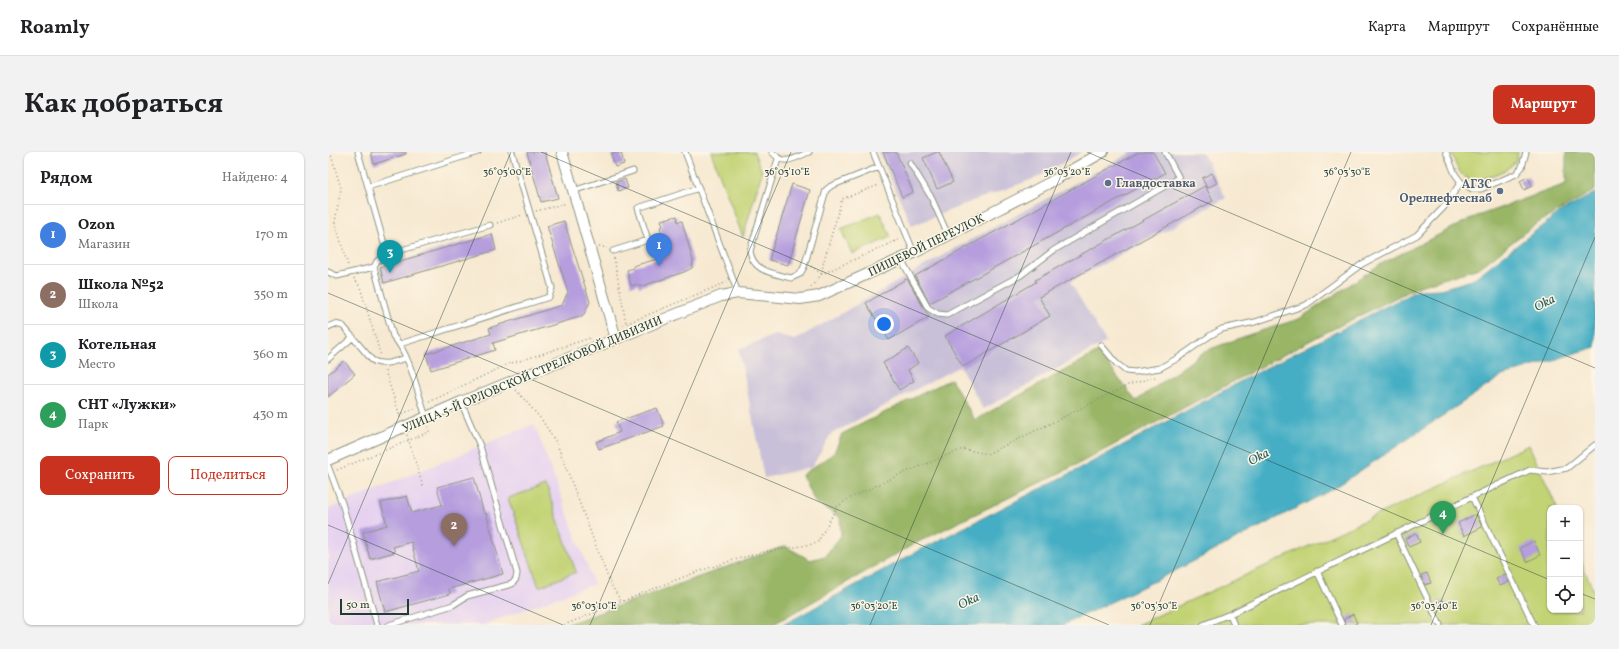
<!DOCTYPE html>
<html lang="ru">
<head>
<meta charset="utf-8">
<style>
  :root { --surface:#fff; --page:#f2f2f2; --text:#202124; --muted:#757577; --line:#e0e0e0; --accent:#c8321e }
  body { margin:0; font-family:Vollkorn,serif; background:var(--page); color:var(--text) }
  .controls { position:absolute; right:12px; bottom:12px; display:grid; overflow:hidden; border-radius:8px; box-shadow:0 1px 3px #0004 }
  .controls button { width:36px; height:36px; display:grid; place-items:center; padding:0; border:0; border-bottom:1px solid var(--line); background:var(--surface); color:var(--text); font:20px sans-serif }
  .scale { position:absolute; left:12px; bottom:10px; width:69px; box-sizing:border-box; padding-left:4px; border:2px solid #1f3d34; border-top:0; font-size:11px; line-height:14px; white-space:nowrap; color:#1f3d34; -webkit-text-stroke:3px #fcf5e5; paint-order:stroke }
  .you { position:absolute; left:556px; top:172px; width:14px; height:14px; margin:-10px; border:3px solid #fff; border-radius:50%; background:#1a73e8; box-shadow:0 0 0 6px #1a73e833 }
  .badge { display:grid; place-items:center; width:26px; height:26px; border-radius:50%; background:var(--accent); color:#fff; font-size:13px; font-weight:700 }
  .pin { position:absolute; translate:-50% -33px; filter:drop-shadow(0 1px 2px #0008) }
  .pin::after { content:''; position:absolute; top:21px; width:14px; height:12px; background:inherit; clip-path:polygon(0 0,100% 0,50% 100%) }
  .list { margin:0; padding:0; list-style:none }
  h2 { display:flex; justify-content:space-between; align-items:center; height:52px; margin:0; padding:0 16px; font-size:17px }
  h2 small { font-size:13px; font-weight:400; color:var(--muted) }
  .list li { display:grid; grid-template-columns:26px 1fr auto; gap:12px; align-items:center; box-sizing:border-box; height:60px; padding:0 16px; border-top:1px solid var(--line) }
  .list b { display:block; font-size:15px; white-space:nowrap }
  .list p { margin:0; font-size:13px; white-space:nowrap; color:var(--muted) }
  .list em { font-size:13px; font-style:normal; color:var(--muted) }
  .actions { display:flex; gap:8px; padding:12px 16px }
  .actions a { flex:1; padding:9px 0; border:1px solid var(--accent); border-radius:8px; text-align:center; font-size:14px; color:var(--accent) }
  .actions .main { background:var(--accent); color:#fff }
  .icon { flex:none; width:22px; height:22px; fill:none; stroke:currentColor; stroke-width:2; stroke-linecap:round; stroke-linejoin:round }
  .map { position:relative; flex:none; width:1267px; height:473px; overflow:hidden; border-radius:8px }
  header { display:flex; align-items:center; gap:24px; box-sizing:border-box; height:56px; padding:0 20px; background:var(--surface); border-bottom:1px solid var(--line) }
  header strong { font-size:19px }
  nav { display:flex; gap:22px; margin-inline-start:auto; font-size:14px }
  .intro { display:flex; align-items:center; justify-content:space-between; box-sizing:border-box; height:96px; padding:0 24px }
  h1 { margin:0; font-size:28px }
  .button { padding:10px 18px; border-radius:8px; background:var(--accent); color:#fff; font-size:14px; font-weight:700 }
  main { display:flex; gap:24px; padding:0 24px }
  aside { flex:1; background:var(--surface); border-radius:8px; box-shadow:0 1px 3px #0004 }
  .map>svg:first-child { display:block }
  .built { fill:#e6d2f0 }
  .industrial { fill:#c8bfd8 }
  .green { fill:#c2d375; stroke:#708854 }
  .forest { fill:#99b566; stroke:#5c794d }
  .water { fill:#45aec4; stroke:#32767c }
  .building { fill:#b59dde }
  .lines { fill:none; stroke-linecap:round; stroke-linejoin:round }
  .service-casing { stroke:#8b9382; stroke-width:7 }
  .minor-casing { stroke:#8b9382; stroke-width:12 }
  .path { stroke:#8b9382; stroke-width:1.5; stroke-dasharray:1 3; stroke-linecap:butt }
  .service { stroke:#fff; stroke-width:5 }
  .minor { stroke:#fff; stroke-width:10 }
  .ticks { fill:none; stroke:#1f3d34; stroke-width:1; stroke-opacity:0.45 }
  .service-dot { fill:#5c6f8a; stroke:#fcf5e5; stroke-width:1.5 }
  .labels { text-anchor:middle; stroke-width:3; stroke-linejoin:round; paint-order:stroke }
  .service-label { font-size:12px; font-weight:bold; fill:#4e5e75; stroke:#fcf5e5; text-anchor:start }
  .street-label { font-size:12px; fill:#1f3d34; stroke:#fcf5e5 }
  .water-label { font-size:13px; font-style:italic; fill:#2a5f5f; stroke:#fcf5e5 }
  .ticks-label { font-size:10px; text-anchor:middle; fill:#1f3d34; stroke:#fcf5e5; stroke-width:3; stroke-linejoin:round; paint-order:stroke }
</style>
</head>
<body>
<header>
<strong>Roamly</strong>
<nav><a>Карта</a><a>Маршрут</a><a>Сохранённые</a></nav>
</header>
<div class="intro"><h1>Как добраться</h1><a class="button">Маршрут</a></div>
<main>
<aside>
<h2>Рядом<small>Найдено: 4</small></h2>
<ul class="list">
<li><span class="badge" style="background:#3f7fe0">1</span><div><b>Ozon</b><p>Магазин</p></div><em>170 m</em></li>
<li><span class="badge" style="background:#8d6e63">2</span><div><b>Школа №52</b><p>Школа</p></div><em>350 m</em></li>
<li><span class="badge" style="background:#0f9aa8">3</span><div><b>Котельная</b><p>Место</p></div><em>360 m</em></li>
<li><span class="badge" style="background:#2e9e5b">4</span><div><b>СНТ «Лужки»</b><p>Парк</p></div><em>430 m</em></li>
</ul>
<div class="actions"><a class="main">Сохранить</a><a>Поделиться</a></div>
</aside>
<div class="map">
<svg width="1267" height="473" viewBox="0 0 1267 473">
  <rect width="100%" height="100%" fill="#fcf5e5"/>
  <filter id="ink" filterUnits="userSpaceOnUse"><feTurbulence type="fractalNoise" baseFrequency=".025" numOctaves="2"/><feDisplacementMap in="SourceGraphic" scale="8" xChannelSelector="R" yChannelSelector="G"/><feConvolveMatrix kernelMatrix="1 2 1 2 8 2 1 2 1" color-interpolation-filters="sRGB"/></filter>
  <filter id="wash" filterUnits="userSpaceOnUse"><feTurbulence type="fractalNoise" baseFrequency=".012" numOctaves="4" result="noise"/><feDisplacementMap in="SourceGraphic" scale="16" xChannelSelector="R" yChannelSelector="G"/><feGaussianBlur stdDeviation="0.9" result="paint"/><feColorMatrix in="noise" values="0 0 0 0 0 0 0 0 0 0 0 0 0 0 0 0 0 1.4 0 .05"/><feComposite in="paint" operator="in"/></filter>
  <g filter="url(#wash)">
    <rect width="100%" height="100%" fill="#f7e9d1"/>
    <path class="built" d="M 206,272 L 266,432 L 155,473 L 0,473 L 0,357 Z"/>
    <path class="industrial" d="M 551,0 L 754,0 L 708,26 L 642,50 L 584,74 Z
      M 804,0 L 874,0 L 898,46 L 742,130 L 778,190 L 655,257 L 632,214 L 503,282 L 484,315 L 436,326 L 411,197 L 447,183 L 467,188 L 617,102 Z"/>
    <path class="green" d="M 383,0 L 426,0 L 434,20 L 415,85 Z
      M 1123,0 L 1190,0 C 1190,18 1163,23 1149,29 C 1132,28 1128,14 1123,0 Z
      M 552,61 L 563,85 L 524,102 L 513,77 Z
      M 1201,293 L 1229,356 L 1222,356 L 1222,458 L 1252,458 L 1252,408 L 1267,442 L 1267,473 L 809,473 Z
      M 218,333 L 248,420 L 211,435 L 180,346 Z"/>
    <path class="forest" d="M 1238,0 L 1267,0 L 1267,38 L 1205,74 L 1151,116 L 1091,134 L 989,185 L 750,312 L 586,392 L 444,473 L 237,473 L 457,394 L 482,408 L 497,404 L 513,384 L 512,365 L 487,350 L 474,323 L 506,301 L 514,282 L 623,227 L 647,268 L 770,200 L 808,249 L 877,199 L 923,182 L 971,167 L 1051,113 L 1144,66 L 1238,32 Z"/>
    <path class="water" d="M 1267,41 L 1267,195 L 1174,224 L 1005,337 L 837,424 L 735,473 L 455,473 L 586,401 L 753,316 L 915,228 L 1090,138 L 1113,137 L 1144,128 L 1232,60 Z"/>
    <g id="blocks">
      <path class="building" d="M 43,0 L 78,0 L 78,2 L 46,12 Z
        M 199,0 L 217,0 L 230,46 L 213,50 Z
        M 289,0 L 293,0 L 296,12 L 287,15 L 283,2 Z
        M 555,0 L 568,0 L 585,40 L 574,45 Z
        M 609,0 L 611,0 L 625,30 L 609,37 L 595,6 Z
        M 811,0 L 825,0 L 837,21 L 602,151 L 587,124 Z
        M 884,21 L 889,31 L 879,36 L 874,26 Z
        M 1200,25 L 1204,34 L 1196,38 L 1192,29 Z
        M 297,27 L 300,36 L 290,39 L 288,30 Z
        M 464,32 L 482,38 L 460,113 L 441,108 Z
        M 877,34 L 885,49 L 711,145 L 722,164 L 635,215 L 617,184 L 708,130 L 707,128 Z
        M 349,64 L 350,70 L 354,69 L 365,109 L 364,116 L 356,120 L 311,135 L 310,132 L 303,134 L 299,118 L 306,116 L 305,114 L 340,104 L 332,75 L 335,74 L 333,68 Z
        M 236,69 L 262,150 L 255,164 L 165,191 L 167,198 L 103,218 L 98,202 L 163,182 L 161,176 L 234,153 L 240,140 L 219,74 Z
        M 164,82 L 168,98 L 56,131 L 52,115 Z
        M 578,127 L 580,128 L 601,165 L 561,188 L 538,151 Z
        M 580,196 L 590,211 L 580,218 L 586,229 L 571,238 L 555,211 Z
        M 16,209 L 27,222 L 0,245 L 0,222 Z
        M 329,256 L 336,274 L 271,297 L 268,290 L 292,280 L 288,270 Z
        M 146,325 L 156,362 L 158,361 L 175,422 L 121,437 L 122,442 L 57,460 L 49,430 L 91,419 L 83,390 L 65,395 L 67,400 L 42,407 L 35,380 L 59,373 L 53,351 L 79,344 L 84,361 L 114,353 L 109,335 Z
        M 1148,362 L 1154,375 L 1136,384 L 1130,371 Z
        M 1088,381 L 1092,390 L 1081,395 L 1077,387 Z
        M 1206,389 L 1212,403 L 1199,410 L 1192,396 Z
        M 1099,421 L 1103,431 L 1097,433 L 1093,423 Z
        M 1177,422 L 1181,430 L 1172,434 L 1168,427 Z
        M 1115,448 L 1118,455 L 1111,458 L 1108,452 Z
        M 1025,462 L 1029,471 L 1025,473 L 1018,473 L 1016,467 Z"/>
    </g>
  </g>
  <g filter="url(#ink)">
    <use href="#blocks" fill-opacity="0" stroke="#8b9382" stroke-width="1"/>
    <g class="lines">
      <g class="service-casing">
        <path id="service" d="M 30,0 L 59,102 L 49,109 L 46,115 L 65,184 C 82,202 90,242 98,265
          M 357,0 L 410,141
          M 444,0 C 457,15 466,6 481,0
          M 545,0 L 586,101
          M 1118,0 L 1127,22 L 1133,30 L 1144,37 L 1153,37 L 1188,22 L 1194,15 L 1198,0
          M 450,7 L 422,99 C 425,120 445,121 463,126 L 472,122 L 476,115 L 498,38 L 503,34 L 551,15
          M 582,11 L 603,45 L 620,83
          M 40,35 L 150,0
          M 245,39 L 305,19
          M 285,99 L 320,88 L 310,56 L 371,36
          M 59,102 L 162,73
          M 573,107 L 600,156 L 610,162 L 619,163 L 693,123 L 726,98 L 851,26 L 837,0
          M 0,120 L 9,124 L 46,115
          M 0,175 L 7,172 L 15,174 L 44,208 C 55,215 67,209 78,206
          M 72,192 L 221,145 L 224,136 L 184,0
          M 773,193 L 788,211 L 798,219 L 807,220 L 832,216 L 850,206 L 883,183 L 894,177 L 927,170 L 978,153 L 1034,112 L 1089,83 L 1116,55 L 1133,30
          M 0,207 L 25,185
          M 0,314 L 14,351 L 49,473
          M 1144,345 L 1202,318 L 1219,320 L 1239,316 L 1267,293
          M 1068,381 L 1112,473
          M 989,419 L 1014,473
          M 902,462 L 906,473
          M 61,473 L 125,453 L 139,444 L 184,432 L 188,427 L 189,421 L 152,294 L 133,250
          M 875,473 L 902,462 L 1144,345 L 1206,473"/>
      </g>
      <g class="minor-casing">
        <path id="minor" d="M 234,0 L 288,187
          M 0,308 L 133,250 L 393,144 L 410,141 L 472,147 L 491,144 L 586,101 L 719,32 L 775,0"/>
      </g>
      <path class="path" d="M 2,0 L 13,36 L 7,70 L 20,114
        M 208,59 L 239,51
        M 169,71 L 194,63
        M 271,94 L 279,96
        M 286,106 L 298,171
        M 483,114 L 494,122 L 495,112 L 514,47 L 551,33
        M 26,126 L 32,135 L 53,204
        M 483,135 L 494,122 L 572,87
        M 295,173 L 399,130
        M 57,219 L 73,267
        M 188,238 L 214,268 L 229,292 L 282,431 L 294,451
        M 101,250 L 180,212 L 198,207 L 262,186
        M 71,263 L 88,256
        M 79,283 L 95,334
        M 9,318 L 101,280 L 100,274
        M 236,473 C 298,449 359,420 424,403 C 445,397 468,396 489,391 L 509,355 L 520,347 L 573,322 L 635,297 L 659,302 L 705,280 L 800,233 L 827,225"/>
      <use href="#service" class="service"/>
      <use href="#minor" class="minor"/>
    </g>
  </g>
  <path class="ticks" d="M 213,0 L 1222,428M 759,0 L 1267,216M 0,141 L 781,473M 0,373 L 235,473M 0,432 L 183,0M 1252,441 L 1267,447M 262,473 L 463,0M 542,473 L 743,0M 822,473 L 1023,0M 1103,473 L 1267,85"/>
  <g class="service-dot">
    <circle cx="780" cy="31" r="4"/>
    <circle cx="1172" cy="39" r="4"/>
  </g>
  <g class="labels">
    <g class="service-label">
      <text x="788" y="35">Главдоставка</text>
      <text x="1164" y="36" text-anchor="end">АГЗС<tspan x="1164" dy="14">Орелнефтеснаб</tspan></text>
    </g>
    <g class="street-label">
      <text transform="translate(598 93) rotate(-26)" y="4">ПИЩЕВОЙ ПЕРЕУЛОК</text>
      <text transform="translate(204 222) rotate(-23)" y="4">УЛИЦА 5-Й ОРЛОВСКОЙ СТРЕЛКОВОЙ ДИВИЗИИ</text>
    </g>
    <g class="water-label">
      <text transform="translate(1216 150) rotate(-28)" y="5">Oka</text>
      <text transform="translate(930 304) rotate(-28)" y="5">Oka</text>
      <text transform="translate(640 448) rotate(-25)" y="5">Oka</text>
    </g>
  </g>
  <g class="ticks-label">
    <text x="179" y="23">36°03'00"E</text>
    <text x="459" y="23">36°03'10"E</text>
    <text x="739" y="23">36°03'20"E</text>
    <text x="1019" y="23">36°03'30"E</text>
    <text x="266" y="457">36°03'10"E</text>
    <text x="546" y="457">36°03'20"E</text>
    <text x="826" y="457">36°03'30"E</text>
    <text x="1106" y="457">36°03'40"E</text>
  </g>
</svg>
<div class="controls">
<button>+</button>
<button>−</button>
<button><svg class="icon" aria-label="locate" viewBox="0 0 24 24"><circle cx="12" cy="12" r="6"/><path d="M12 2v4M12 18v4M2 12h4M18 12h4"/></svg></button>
</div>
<div class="scale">50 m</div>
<div class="you"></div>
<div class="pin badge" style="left:331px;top:114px;background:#3f7fe0">1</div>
<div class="pin badge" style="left:126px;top:394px;background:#8d6e63">2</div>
<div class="pin badge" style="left:62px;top:121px;background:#0f9aa8">3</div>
<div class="pin badge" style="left:1115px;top:382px;background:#2e9e5b">4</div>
</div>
</main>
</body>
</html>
